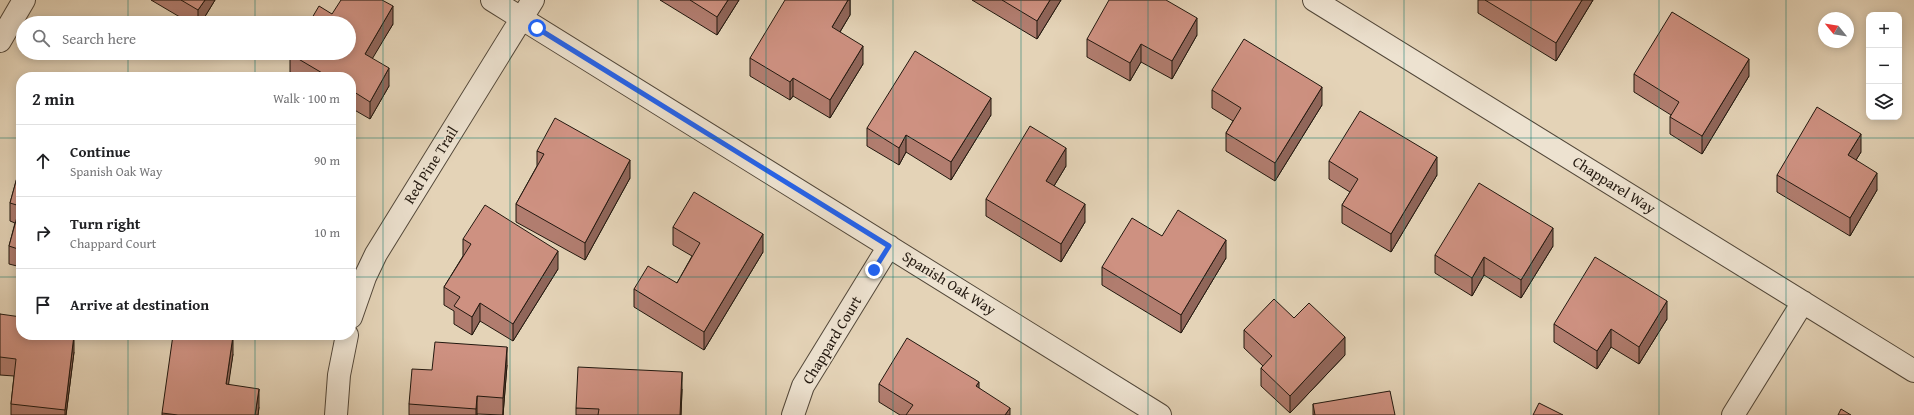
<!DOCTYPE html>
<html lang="en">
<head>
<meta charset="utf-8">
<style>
  :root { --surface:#fff; --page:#f6f6f6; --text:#202124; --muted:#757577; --line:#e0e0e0 }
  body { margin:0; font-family:"Gentium Book Plus",serif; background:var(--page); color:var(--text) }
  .controls { position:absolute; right:12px; top:12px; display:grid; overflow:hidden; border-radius:8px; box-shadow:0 2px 10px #0003 }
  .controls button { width:36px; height:36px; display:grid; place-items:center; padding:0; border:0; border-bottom:1px solid var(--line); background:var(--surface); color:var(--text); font:20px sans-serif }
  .compass { position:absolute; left:1818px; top:12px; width:36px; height:36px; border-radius:50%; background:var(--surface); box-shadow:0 2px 10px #0003; rotate:300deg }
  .stop { position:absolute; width:12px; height:12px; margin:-9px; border:3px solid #2563eb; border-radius:50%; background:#fff }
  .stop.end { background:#2563eb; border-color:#fff; box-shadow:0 1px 4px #0008 }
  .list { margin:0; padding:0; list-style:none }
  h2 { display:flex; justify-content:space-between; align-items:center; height:52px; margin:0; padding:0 16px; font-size:17px }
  h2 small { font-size:13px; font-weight:400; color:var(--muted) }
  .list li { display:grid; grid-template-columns:26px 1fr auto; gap:12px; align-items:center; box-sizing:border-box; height:72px; padding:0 16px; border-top:1px solid var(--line) }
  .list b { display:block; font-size:15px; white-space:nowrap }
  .list p { margin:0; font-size:13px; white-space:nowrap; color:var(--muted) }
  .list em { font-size:13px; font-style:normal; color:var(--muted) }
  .icon { flex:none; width:22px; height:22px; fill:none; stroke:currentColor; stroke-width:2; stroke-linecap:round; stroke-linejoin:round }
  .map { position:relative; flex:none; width:1914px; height:415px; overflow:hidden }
  .search { position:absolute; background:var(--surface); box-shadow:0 2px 10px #0003; left:16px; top:16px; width:340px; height:44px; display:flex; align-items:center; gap:10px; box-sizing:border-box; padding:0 14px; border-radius:22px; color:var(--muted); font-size:15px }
  .panel { position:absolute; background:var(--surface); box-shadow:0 2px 10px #0003; left:16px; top:72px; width:340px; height:268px; border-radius:16px }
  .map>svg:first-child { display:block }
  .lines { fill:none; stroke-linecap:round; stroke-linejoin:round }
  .minor-casing { stroke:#524739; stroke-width:24 }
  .minor { stroke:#ede2d0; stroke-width:22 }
  .wall { fill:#b17d6f; stroke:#22180f }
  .shaded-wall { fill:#90665a; stroke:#22180f }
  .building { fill:#ce9181; stroke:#22180f }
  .route { stroke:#2563eb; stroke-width:5 }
  .grid { fill:none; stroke:#0f766e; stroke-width:1; stroke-opacity:0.55 }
  .labels { text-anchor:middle; stroke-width:3.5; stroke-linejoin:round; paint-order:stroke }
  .street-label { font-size:15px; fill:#22180f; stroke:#ede2d0 }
</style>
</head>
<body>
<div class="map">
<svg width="1914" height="415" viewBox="0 0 1914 415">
  <rect width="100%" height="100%" fill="#e4d3b7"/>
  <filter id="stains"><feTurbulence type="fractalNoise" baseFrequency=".005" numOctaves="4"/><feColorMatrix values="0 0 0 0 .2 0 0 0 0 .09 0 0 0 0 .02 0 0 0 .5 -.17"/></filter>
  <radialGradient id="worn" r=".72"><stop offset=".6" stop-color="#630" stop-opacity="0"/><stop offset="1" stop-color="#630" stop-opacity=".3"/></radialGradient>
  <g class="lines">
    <g class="minor-casing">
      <path id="minor" d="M 492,0 L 1160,415
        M 1314,0 L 1914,371
        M 0,41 L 24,0
        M 351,317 L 365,277 L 376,254 L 533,0
        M 336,415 L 339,375 L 347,335
        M 793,415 L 803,386 L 889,246
        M 1733,415 L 1803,302"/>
    </g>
    <use href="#minor" class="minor"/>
  </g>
  <path class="wall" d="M 151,0 L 215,0 L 201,23 L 190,23 Z
    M 660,0 L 739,0 L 717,35 Z
    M 850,0 L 850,15 L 840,32 L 863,64 L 830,118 L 793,96 L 790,100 L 750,76 L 750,58 Z
    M 972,0 L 1061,0 L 1037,39 Z
    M 1478,0 L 1593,0 L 1556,61 L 1478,13 Z
    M 332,14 L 393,24 L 372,58 L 389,86 L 370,119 L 351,108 L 351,77 L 299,77 L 290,72 L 290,54 Z
    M 1197,35 L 1172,79 L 1141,62 L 1130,81 L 1087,57 L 1087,39 Z
    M 1634,74 L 1749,76 L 1702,154 L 1670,134 L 1670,117 L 1671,115 L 1634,92 Z
    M 1212,90 L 1322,105 L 1275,181 L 1226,151 L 1226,133 L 1233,121 L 1212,108 Z
    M 991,115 L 951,180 L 906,152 L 899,165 L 867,146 L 867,128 Z
    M 537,151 L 630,178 L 585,260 L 516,222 L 516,204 L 537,166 Z
    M 1861,152 L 1856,160 L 1877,190 L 1850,236 L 1777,192 L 1777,175 Z
    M 1329,161 L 1437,175 L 1391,252 L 1342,223 L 1342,205 L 1350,192 L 1329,179 Z
    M 21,163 L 21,267 L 9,264 L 9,246 L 15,223 L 10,221 L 10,203 Z
    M 1066,166 L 1054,186 L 1085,222 L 1061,262 L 986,216 L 986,199 Z
    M 673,227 L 763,252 L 704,350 L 634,307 L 634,289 L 677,283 L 692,256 L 673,245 Z
    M 1162,236 L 1226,258 L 1181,333 L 1102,285 L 1102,267 Z
    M 463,239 L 558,269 L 513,341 L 480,321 L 472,335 L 454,324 L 454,311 L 444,305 L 444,287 L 463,256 Z
    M 1553,246 L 1521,298 L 1484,275 L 1472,296 L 1435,273 L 1435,255 Z
    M 0,314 L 74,352 L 66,415 L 11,415 L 11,404 L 14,376 L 0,375 Z
    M 1294,318 L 1345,355 L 1290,413 L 1261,386 L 1261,368 L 1263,366 L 1244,348 L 1244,330 Z
    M 1667,319 L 1639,364 L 1611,347 L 1597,369 L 1554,342 L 1554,324 Z
    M 233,354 L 228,384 L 259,407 L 258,415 L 162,415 L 162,413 Z
    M 507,365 L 503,415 L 477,414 L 477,415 L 409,415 L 409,404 L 432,370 Z
    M 879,384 L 979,388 L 1010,415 L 900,415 L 879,402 Z
    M 682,389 L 681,415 L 576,415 L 576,408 Z
    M 1313,404 L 1395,415 L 1313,415 Z"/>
  <path class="shaded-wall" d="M 205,0 L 215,0 L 201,23 L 198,23 L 198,10 Z
    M 728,0 L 739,0 L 717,35 L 717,17 Z
    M 848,0 L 850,0 L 850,15 L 832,45 L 832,27 Z
    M 1050,0 L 1061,0 L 1037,39 L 1037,21 Z
    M 1582,0 L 1593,0 L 1556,61 L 1556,43 Z
    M 393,6 L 393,24 L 365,71 L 365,54 Z
    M 1197,18 L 1197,35 L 1172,79 L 1172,61 Z
    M 1141,44 L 1141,62 L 1130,81 L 1130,63 Z
    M 863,46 L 863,64 L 830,118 L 830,100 Z
    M 1749,59 L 1749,76 L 1702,154 L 1702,136 Z
    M 389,68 L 389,86 L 370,119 L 370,102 Z
    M 793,78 L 793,96 L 790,100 L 790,82 Z
    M 1322,87 L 1322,105 L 1275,181 L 1275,163 Z
    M 991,98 L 991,115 L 951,180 L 951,162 Z
    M 1861,134 L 1861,152 L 1848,173 L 1848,155 Z
    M 906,135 L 906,152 L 899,165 L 899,148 Z
    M 1066,148 L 1066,166 L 1046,199 L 1046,181 Z
    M 1437,157 L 1437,175 L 1391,252 L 1391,234 Z
    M 630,160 L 630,178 L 585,260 L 585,243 Z
    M 1877,173 L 1877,190 L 1850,236 L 1850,218 Z
    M 1085,204 L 1085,222 L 1061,262 L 1061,244 Z
    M 1553,228 L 1553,246 L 1521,298 L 1521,280 Z
    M 763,234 L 763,252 L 704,350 L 704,332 Z
    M 1226,240 L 1226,258 L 1181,333 L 1181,315 Z
    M 558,251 L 558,269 L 513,341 L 513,324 Z
    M 1484,257 L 1484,275 L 1472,296 L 1472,278 Z
    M 1667,301 L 1667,319 L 1639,364 L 1639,347 Z
    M 480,303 L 480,321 L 472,335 L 472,317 Z
    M 1611,329 L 1611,347 L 1597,369 L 1597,351 Z
    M 74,335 L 74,352 L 66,415 L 65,415 L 65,410 Z
    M 233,336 L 233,354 L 226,402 L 226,384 Z
    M 1345,337 L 1345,355 L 1290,413 L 1290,396 Z
    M 507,347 L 507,365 L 503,415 L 503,398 Z
    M 682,372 L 682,389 L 681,415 L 680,415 Z
    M 979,382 L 979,399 L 976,386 Z
    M 259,389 L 259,407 L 258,415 L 255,415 Z
    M 477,396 L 477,415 L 476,415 L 476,409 Z
    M 1010,408 L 1010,415 L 1005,415 Z"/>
  <path class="building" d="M 181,0 L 205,0 L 198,10 Z
    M 341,0 L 382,0 L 393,6 L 365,54 L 389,68 L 370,102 L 351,90 L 351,77 L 329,77 L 290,54 L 291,53 L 349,53 L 349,23 L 309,23 L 319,6 L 332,14 Z
    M 690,0 L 728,0 L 717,17 Z
    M 785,0 L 848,0 L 832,27 L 863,46 L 830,100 L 793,78 L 790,82 L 750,58 Z
    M 1002,0 L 1050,0 L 1037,21 Z
    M 1109,0 L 1166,0 L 1197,18 L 1172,61 L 1141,44 L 1130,63 L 1087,39 Z
    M 1485,0 L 1582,0 L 1556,43 Z
    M 1672,12 L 1749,59 L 1702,136 L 1670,117 L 1679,102 L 1634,74 Z
    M 1244,39 L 1322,87 L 1275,163 L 1226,133 L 1241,108 L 1212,90 Z
    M 915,51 L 991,98 L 951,162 L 906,135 L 899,148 L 867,128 Z
    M 1817,107 L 1861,134 L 1848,155 L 1877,173 L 1850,218 L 1777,175 Z
    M 1360,111 L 1437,157 L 1391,234 L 1342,205 L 1358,179 L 1329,161 Z
    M 555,118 L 630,160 L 585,243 L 516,204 L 544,154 L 537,151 Z
    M 1030,126 L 1066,148 L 1046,181 L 1085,204 L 1061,244 L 986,199 Z
    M 21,163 L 21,250 L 9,246 L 20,206 L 10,203 Z
    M 1479,183 L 1553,228 L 1521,280 L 1484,257 L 1472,278 L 1435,255 Z
    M 694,192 L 763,234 L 704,332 L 634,289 L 648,266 L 677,283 L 700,243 L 673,227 Z
    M 485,205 L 558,251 L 513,324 L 480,303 L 472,317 L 454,306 L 460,297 L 444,287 L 471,244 L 463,239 Z
    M 1178,210 L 1226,240 L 1181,315 L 1102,267 L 1132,218 L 1162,236 Z
    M 1595,257 L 1667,301 L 1639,347 L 1611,329 L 1597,351 L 1554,324 Z
    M 1274,299 L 1294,318 L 1309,303 L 1345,337 L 1290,396 L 1261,368 L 1272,356 L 1244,330 Z
    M 0,314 L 21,317 L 21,335 L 74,335 L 65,410 L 11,404 L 16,359 L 0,357 Z
    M 173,335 L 224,335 L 233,336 L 226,384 L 259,389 L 255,415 L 178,415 L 162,413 Z
    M 907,338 L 979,382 L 976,386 L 1010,408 L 1005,415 L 906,415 L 913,405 L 879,384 Z
    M 435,342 L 507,347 L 503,398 L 477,396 L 476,409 L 409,404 L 412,369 L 432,370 Z
    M 578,367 L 682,372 L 680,415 L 598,415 L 599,409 L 576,408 Z
    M 1390,391 L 1395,415 L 1315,415 L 1313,404 Z
    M 1539,403 L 1563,415 L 1533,415 Z
    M 1841,409 L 1851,415 L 1838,415 Z"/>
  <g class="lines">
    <path class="route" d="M 537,28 L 889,246 L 874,270"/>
  </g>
  <path class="grid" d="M 128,0 L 128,23M 255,0 L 255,23M 383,0 L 383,415M 510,0 L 510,415M 638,0 L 638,415M 766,0 L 766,415M 893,0 L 893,415M 1021,0 L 1021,415M 1148,0 L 1148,415M 1276,0 L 1276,415M 1404,0 L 1404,415M 1531,0 L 1531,415M 1659,0 L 1659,415M 1786,0 L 1786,415M 128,53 L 128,77M 255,53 L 255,77M 0,138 L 21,138M 351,138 L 1914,138M 0,277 L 21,277M 351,277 L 1914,277M 128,335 L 128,415M 255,335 L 255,415"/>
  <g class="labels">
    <g class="street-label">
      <text transform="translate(431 165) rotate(-58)" y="5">Red Pine Trail</text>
      <text transform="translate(1614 185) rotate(32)" y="5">Chapparel Way</text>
      <text transform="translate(949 283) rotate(32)" y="5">Spanish Oak Way</text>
      <text transform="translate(832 340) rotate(-59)" y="5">Chappard Court</text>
    </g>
  </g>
  <rect width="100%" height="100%" filter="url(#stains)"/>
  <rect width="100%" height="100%" fill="url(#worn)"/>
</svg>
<div class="controls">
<button>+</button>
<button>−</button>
<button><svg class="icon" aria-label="layers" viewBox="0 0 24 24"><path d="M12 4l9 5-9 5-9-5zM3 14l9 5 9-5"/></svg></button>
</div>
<svg class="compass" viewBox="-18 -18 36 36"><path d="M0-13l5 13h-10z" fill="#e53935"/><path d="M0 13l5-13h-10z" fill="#757577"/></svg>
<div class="stop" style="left:537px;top:28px"></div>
<div class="stop end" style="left:874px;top:270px"></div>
<div class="search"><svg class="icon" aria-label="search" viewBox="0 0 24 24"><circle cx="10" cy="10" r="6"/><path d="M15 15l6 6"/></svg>Search here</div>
<section class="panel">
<h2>2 min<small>Walk · 100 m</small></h2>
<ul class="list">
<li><svg class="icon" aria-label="ahead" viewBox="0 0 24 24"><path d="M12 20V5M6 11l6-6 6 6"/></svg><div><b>Continue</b><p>Spanish Oak Way</p></div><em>90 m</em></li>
<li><svg class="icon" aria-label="right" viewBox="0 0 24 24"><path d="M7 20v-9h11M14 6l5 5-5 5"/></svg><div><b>Turn right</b><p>Chappard Court</p></div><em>10 m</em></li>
<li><svg class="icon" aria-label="arrive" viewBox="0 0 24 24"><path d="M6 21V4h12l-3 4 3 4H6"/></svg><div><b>Arrive at destination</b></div></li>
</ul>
</section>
</div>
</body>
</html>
